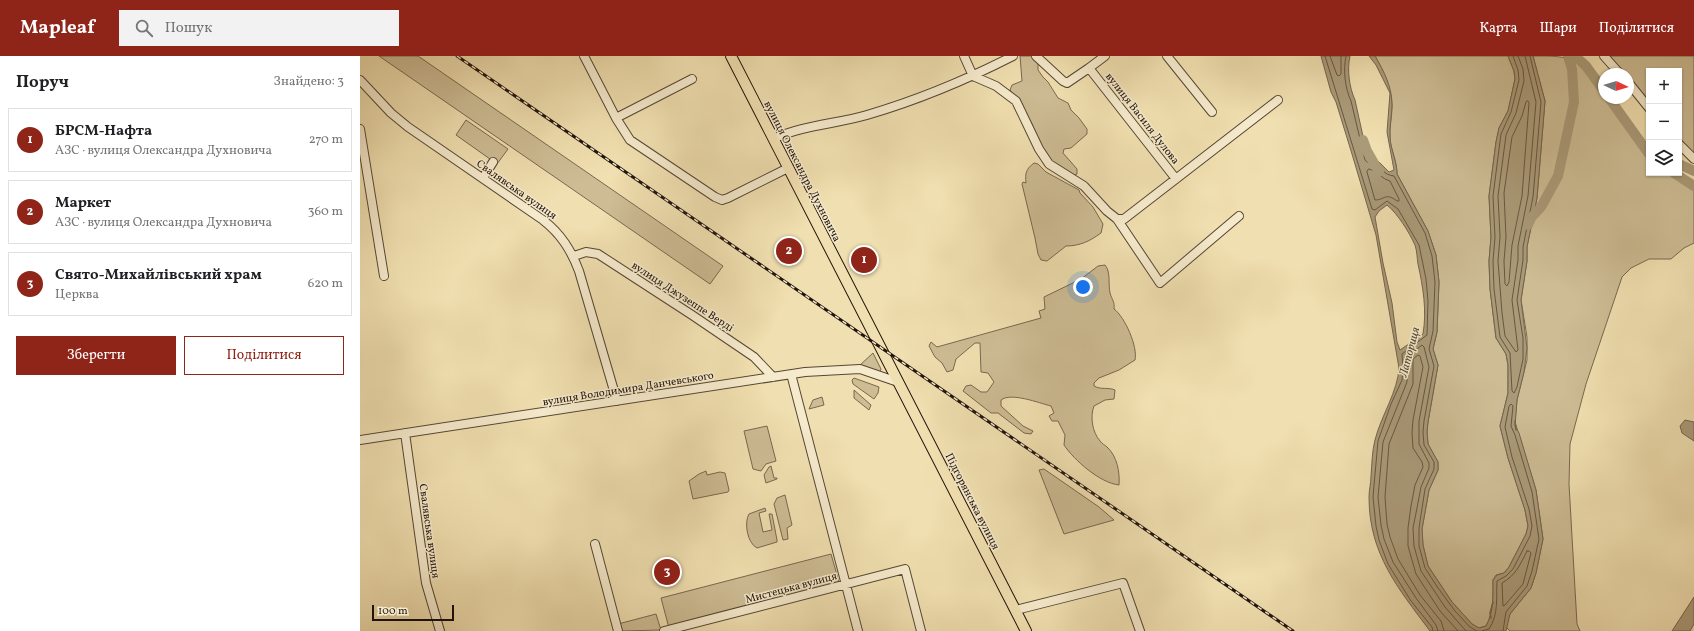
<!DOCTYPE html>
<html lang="uk">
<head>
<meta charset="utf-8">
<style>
  :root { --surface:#fff; --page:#f2f2f2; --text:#202124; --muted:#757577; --line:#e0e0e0; --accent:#8f2418 }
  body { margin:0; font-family:Vollkorn,serif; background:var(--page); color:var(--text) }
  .controls { position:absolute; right:12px; top:12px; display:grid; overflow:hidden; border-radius:0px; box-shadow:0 1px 3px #0004 }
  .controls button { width:36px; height:36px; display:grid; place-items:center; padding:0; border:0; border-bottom:1px solid var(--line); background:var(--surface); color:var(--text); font:20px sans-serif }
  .compass { position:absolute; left:1238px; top:12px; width:36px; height:36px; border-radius:50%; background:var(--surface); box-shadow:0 1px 3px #0004; rotate:94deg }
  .scale { position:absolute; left:12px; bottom:10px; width:82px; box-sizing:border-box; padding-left:4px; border:2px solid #22140b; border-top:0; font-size:11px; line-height:14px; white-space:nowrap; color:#22140b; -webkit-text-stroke:3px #f5eacc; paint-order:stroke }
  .you { position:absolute; left:723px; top:231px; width:14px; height:14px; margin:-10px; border:3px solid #fff; border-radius:50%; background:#1a73e8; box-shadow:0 0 0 6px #1a73e833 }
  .badge { display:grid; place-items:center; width:26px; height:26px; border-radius:50%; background:var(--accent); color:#fff; font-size:13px; font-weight:700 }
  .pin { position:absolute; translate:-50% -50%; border:2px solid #fff; box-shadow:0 1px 4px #0006 }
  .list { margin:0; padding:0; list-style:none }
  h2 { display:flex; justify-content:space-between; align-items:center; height:52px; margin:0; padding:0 16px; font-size:17px }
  h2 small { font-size:13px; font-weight:400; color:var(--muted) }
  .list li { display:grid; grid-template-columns:26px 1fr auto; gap:12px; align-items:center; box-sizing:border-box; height:64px; margin:0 8px 8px; padding:0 8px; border:1px solid var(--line); border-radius:0px }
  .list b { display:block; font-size:15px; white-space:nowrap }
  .list p { margin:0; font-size:13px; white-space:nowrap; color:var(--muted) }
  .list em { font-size:13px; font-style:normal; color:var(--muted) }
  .actions { display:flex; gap:8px; padding:12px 16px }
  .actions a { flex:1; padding:9px 0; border:1px solid var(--accent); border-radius:0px; text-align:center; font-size:14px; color:var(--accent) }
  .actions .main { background:var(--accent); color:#fff }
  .icon { flex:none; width:22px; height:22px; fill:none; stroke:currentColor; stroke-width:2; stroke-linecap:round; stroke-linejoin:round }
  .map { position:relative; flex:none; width:1334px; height:575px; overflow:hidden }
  header { display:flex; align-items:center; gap:24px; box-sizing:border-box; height:56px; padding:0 20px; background:var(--accent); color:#fff }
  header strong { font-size:19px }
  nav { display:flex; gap:22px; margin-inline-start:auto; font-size:14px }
  .search { width:280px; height:36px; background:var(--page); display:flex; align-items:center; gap:10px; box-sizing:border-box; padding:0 14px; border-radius:0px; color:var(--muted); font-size:15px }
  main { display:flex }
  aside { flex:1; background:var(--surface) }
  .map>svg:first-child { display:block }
  .green { fill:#cdbc94; stroke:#786850 }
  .water { fill:#aa9a78; stroke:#74644c; fill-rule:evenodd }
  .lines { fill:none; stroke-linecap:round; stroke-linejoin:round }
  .shore { stroke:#665742; stroke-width:1 }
  .stream { stroke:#74644c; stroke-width:1.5 }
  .river { stroke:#aa9a78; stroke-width:10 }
  .minor-casing { stroke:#564734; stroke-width:10 }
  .major-casing { stroke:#22140b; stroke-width:12 }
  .minor { stroke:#f5eacc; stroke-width:8 }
  .major { stroke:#f0dfb0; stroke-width:10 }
  .rail-casing { stroke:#22140b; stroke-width:3 }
  .rail { stroke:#f5eacc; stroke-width:1.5; stroke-dasharray:4.5; stroke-linecap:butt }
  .labels { text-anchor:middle; stroke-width:3; stroke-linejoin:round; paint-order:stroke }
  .street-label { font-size:11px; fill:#22140b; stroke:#f5eacc }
  .water-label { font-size:12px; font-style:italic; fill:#584a37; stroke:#f5eacc }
</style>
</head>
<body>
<header>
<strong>Mapleaf</strong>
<div class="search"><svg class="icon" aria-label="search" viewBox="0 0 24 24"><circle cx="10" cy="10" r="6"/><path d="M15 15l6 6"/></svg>Пошук</div>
<nav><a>Карта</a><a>Шари</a><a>Поділитися</a></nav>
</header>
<main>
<aside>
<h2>Поруч<small>Знайдено: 3</small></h2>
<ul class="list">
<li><span class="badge">1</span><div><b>БРСМ-Нафта</b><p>АЗС · вулиця Олександра Духновича</p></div><em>270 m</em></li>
<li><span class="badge">2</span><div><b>Маркет</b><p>АЗС · вулиця Олександра Духновича</p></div><em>360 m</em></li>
<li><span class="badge">3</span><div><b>Свято-Михайлівський храм</b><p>Церква</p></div><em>620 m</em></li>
</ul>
<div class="actions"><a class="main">Зберегти</a><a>Поділитися</a></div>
</aside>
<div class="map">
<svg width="1334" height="575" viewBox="0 0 1334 575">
  <rect width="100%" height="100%" fill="#f0dfb0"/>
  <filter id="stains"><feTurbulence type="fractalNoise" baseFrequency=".005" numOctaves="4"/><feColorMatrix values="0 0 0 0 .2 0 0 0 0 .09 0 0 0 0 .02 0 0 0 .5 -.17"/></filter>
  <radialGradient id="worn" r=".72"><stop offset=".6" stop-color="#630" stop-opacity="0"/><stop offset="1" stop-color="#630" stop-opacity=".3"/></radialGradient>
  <path class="green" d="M 19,0 L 58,0 L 363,210 L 350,228 Z
    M 660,0 L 674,0 L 678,6 L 678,14 L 683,21 L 688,26 L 698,42 L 708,47 L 711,54 L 719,62 L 727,73 L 727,78 L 711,92 L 704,93 L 703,97 L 717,113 L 717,118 L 712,120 C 684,104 683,95 672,68 C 666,56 658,44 650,34 L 652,29 L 662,25 Z
    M 1015,0 L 1148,0 L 1154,15 L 1155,23 L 1148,55 L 1139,72 L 1136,86 L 1129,140 L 1131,181 L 1129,205 L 1130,233 L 1136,282 L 1146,298 L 1148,309 L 1148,337 L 1140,370 L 1148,402 L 1165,454 L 1168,470 L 1166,478 L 1149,511 L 1144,517 L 1136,519 L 1133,524 C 1133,539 1134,556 1126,570 L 1119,572 L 1112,568 L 1092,546 L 1068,510 L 1063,489 L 1062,473 L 1069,434 L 1078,414 L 1078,406 L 1068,388 L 1067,376 L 1068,366 L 1078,309 L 1073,293 L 1077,276 L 1079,226 L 1076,199 L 1068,175 L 1037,118 C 1037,106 1032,96 1030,84 C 1029,72 1032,62 1032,50 C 1032,32 1023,16 1015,0 Z
    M 1173,0 C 1206,0 1214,0 1235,23 C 1240,30 1244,34 1244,42 L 1249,42 L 1289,98 L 1289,117 L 1314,117 L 1334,130 L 1334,187 L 1324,192 L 1311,203 L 1289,203 L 1271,212 L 1262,221 L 1226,328 L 1210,388 L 1209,428 L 1217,568 L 1220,575 L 1150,575 L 1146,571 L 1150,558 L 1171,532 L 1176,517 L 1183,483 L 1176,434 L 1155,366 L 1157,344 L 1167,304 L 1167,281 L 1161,244 L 1167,205 L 1167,191 L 1177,142 L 1185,45 Z
    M 1249,0 L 1334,0 L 1334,97 L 1319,83 L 1319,15 L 1289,15 L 1289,46 L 1268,20 L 1268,18 L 1266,18 Z
    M 106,64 L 148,93 L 137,108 L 96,79 Z
    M 674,107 L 678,108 L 686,116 L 719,134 L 720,137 L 733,151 L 743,168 L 741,177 C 730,185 720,190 706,190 L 687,205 L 681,204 L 678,198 L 675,182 L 662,128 L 663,126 L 666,127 C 665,117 666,113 674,107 Z
    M 745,209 C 751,216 748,228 750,237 C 752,244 755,246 754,253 C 765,261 778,291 775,304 L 759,314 L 739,322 L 734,327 L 734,330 C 741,334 748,331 755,334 L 754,343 L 745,344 L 734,350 C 730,360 732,376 740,385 C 742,388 745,389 747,391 C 757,400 760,416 759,429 C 740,427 714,404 704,389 L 705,379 L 698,365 L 692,365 L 689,360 L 694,357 L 691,350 C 679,347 651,336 641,344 L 641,350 L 663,370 L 673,375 L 671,378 L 664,377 L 638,357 L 631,357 L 603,335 L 606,330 L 611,329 L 621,336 L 627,336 L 634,326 L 628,317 L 621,316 L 620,287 L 615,287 L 596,303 L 593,314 L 587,316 L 582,307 L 575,301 L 569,290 L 571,286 L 577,291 L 681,262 L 679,255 L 685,253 L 684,241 L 721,223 L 738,210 Z
    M 513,297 L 521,313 L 520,316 L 499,310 Z
    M 494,322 L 519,331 L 518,337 L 514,343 L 493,328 L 492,324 Z
    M 494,334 L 511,349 L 509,354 L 494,342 Z
    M 462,341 L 464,349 L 449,353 L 453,344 Z
    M 407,370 L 416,405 L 406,408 L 401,415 L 393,413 L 384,375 Z
    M 411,410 L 414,422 L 417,422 L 417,423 L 406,427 L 404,419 L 409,411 Z
    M 684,413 L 739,451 L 754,464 L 704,478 L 679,414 Z
    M 346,415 L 347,419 L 360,416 L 365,417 L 369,434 L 368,436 L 333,443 L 329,425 L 339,418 Z
    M 425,439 L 432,469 L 427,472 L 428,483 L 423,484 L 414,448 L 417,442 Z
    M 405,452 L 406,455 L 399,457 L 403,476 L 412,474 L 409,458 L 412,458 L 417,484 L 417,486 L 397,492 C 387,487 384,466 389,458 Z
    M 471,498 L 479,526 L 309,572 L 301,542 Z
    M 296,558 L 301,574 L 260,575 L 258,568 Z"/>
  <path class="water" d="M 961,0 L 990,0 C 987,13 989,31 995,44 L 1008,103 L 1019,106 L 1029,116 L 1034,114 L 1027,76 L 1030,37 L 1016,9 L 1009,0 L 1015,0 C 1024,15 1032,31 1032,49 C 1032,60 1029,70 1030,82 C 1031,95 1037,106 1037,118 L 1068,175 L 1076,199 L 1079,226 L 1077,276 L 1073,293 L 1078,309 L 1068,366 L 1067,376 L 1068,388 L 1078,406 L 1078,414 L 1069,434 L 1062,473 L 1063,489 L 1068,510 L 1092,546 L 1112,568 L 1119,572 L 1126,570 C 1134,556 1133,539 1133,524 L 1137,519 L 1144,517 L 1149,511 L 1166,478 L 1168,470 L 1165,454 L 1148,402 L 1140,370 L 1148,337 L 1148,309 L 1146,298 L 1136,282 L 1130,233 L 1129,205 L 1131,181 L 1129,140 L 1136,86 L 1139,72 L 1148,55 L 1155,23 L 1154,15 L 1148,0 L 1173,0 L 1185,45 L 1177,142 L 1167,191 L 1167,205 L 1161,244 L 1167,292 L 1164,316 L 1157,344 L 1155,370 L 1159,377 L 1176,434 L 1183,483 L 1176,517 L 1171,532 L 1150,558 L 1146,575 L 1070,575 C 1038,532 1009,498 1009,441 C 1009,434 1011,427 1011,420 C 1012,408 1012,395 1015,384 C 1021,360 1038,335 1039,312 L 1016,179 L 992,98 L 976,46 L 971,36 ZM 1027,149 C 1038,158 1049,176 1055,189 C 1057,195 1057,202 1058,208 C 1063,231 1067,254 1063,278 L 1040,294 L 1037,286 L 1032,247 L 1023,207 L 1015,161 L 1019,155 Z
    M 1325,364 L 1334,366 L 1334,385 L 1322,377 L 1320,370 Z
    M 1334,541 L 1334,568 L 1330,575 L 1312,575 Z"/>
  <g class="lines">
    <path class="shore" d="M 965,0 L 1012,153 L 1015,154 L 1027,145 L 1038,153 L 1059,189 L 1066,223 L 1068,245 L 1067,279 L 1042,298 L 1043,312 L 1042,324 L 1031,348 L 1018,385 L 1013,441 L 1016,470 L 1019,484 L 1028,508 L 1051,545 L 1072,571 L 1073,575
      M 970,0 L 977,19 L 979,20 L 981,18 L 981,0
      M 986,0 C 983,14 985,32 991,45 L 1005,104 C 1008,108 1012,107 1017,110 C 1025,114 1022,118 1034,120 L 1065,177 L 1072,200 L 1075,226 L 1073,275 L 1069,293 L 1074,310 L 1064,365 L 1063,376 L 1064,389 L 1074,406 L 1074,413 L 1065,433 L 1059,472 L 1059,490 L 1065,512 L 1078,532 L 1095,555 L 1110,571 L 1117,575
      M 1153,0 L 1158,14 L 1159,24 L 1151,56 L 1141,78 L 1133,140 L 1135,181 L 1133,205 L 1134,233 L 1140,281 L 1150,297 L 1152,335 L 1154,337 L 1157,331 L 1163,303 L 1163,282 L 1157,244 L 1163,204 L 1163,191 L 1173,141 L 1181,46 L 1170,0
      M 1158,0 L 1163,13 L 1164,25 L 1156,57 L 1146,79 L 1138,140 L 1140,181 L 1138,205 L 1142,257 L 1145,280 L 1156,296 L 1158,294 L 1152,244 L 1158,204 L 1158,190 L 1168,140 L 1176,46 L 1165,0
      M 1168,45 L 1169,47 L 1162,140 L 1152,189 L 1149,226 L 1147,230 L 1145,228 L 1144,205 L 1146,181 L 1144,137 L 1152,81 L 1162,60 L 1166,46 Z
      M 1009,113 C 1017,115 1022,123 1030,125 L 1039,143 L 1039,145 L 1037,145 C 1025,136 1025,144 1015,144 L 1007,116 Z
      M 1167,495 L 1169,495 L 1171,497 L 1163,528 L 1145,549 L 1143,550 L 1142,527 C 1156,519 1160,509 1167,495 Z
      M 1078,575 L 1076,569 L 1056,542 L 1033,506 L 1024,483 L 1021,469 L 1018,441 L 1023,386 L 1047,326 L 1047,301 L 1062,289 L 1064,291 L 1069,311 L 1059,365 L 1059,388 L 1069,407 L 1069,412 L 1061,431 L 1057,452 L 1053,472 L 1054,490 L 1061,515 L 1085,551 L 1106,575
      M 1084,575 L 1081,565 L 1060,539 L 1038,503 L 1030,481 L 1027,468 L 1025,441 L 1029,388 L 1053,328 L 1053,303 L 1058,299 L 1060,300 L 1063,311 L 1053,364 L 1052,377 L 1053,392 L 1062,406 L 1063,411 L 1055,429 L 1051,450 L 1048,472 L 1048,490 L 1056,518 L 1080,555 L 1098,575
      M 1122,575 L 1129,573 C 1139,558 1136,541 1137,525 L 1146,520 L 1153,513 L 1170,480 L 1172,470 L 1169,453 L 1152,401 L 1145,371 L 1149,350 L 1151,348 L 1153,350 L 1151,370 L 1155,379 L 1172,436 L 1179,483 L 1172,515 L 1167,530 L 1146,556 L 1143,575"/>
    <path class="stream" d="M 1155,365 L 1156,374
      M 1131,562 L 1130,557 L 1133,546"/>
    <path class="river" d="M 1215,0 L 1226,10 L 1244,35
      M 1249,42 L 1289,98
      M 1003,84 L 1007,95 L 1019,116
      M 1319,108 L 1334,115
      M 1314,117 L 1334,130
      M 1168,169 L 1171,162 L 1181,151 L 1198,120 L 1214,46 L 1212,13 L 1208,0"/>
    <g class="minor-casing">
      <path id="minor" d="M 224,0 L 256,62 L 270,84 L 355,141 L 362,144 L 368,142 L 428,112
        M 604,0 L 613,20 L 636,30 L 656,45 L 679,93 L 689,108 L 724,130 L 747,155 L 757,163 L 800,227 L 879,160
        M 676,0 L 703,25 L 707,27 L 729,12 L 816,123
        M 807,0 L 852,56
        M 1244,0 L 1260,18
        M 729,12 L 745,0
        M 0,24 L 31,57 L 48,71 L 183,164 C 201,178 211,194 219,215 L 257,345
        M 1268,26 L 1289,52
        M 256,62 L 332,23
        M 0,73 L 24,220
        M 413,83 C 443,69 476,68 507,59 C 558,44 606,24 653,0
        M 1319,88 L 1334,103
        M 123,122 L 133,106
        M 757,163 L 764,163 L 918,44
        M 214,200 L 226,196 L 238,198 L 332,259 L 394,301 L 413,321
        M 431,318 L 498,575
        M 45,377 L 66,527 L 80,575
        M 0,384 L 445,316 L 500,313 L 538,326
        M 235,488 L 258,575
        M 656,554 L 763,527 L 780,575
        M 304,575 L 545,513 L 561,575"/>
    </g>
    <g class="major-casing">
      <path id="major" d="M 371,0 L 666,575"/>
    </g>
    <use href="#minor" class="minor"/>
    <use href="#major" class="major"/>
    <g class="rail-casing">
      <path id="rail" d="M 97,0 L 933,575"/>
    </g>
    <use href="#rail" class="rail"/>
  </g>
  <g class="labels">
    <g class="street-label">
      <text transform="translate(783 62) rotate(52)" y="4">вулиця Василя Дулова</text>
      <text transform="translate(443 115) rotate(63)" y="4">вулиця Олександра Духновича</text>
      <text transform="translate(157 133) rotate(35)" y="4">Свалявська вулиця</text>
      <text transform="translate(323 240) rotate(33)" y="4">вулиця Джузеппе Верді</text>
      <text transform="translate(268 332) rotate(-9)" y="4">вулиця Володимира Данчевського</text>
      <text transform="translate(613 445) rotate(63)" y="4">Підгорянська вулиця</text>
      <text transform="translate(70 475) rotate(82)" y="4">Свалявська вулиця</text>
      <text transform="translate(431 531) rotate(-15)" y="4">Мистецька вулиця</text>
    </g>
    <g class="water-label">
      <text transform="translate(1049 296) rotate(-75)" y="4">Латориця</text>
    </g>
  </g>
  <rect width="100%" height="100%" filter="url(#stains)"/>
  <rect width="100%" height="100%" fill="url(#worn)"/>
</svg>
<div class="controls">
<button>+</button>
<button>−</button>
<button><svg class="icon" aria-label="layers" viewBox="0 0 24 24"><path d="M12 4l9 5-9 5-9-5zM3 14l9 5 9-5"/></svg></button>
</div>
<svg class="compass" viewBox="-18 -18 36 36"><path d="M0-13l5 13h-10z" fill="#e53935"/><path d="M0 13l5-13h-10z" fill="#757577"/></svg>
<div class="scale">100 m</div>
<div class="you"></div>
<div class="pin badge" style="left:504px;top:204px">1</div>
<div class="pin badge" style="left:429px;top:195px">2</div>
<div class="pin badge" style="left:307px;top:516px">3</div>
</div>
</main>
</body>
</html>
